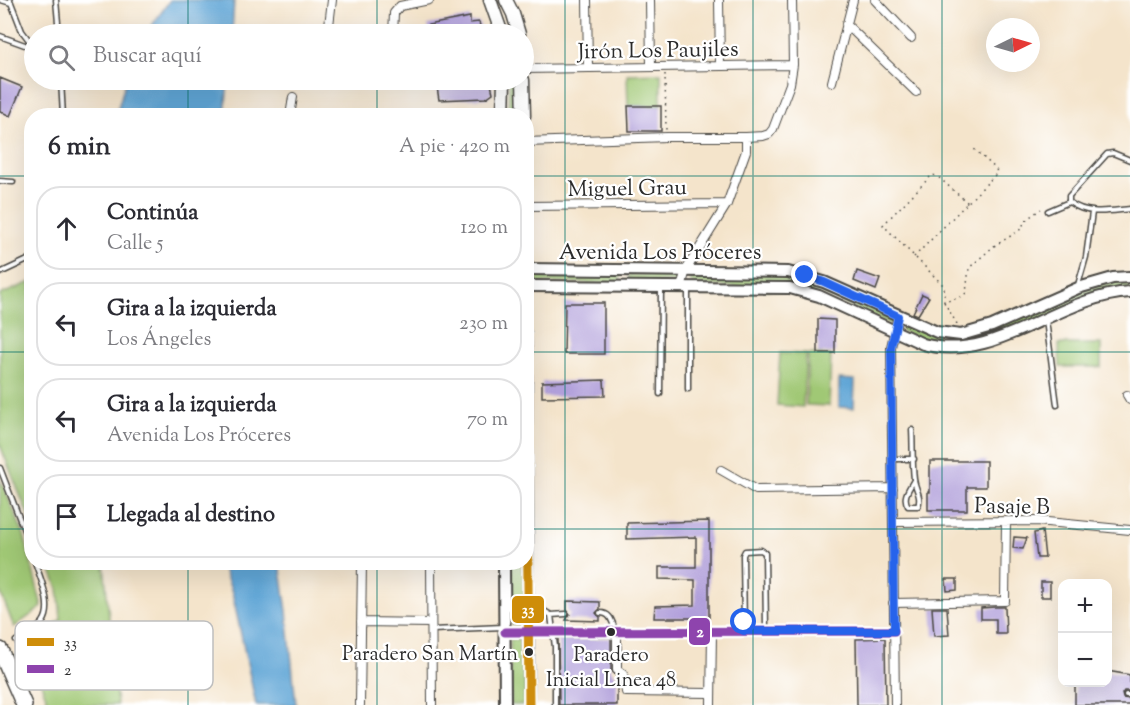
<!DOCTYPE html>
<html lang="es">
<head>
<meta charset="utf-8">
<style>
  :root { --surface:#fff; --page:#f2f2f3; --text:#2b2b33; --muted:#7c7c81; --line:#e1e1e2 }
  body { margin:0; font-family:"Sorts Mill Goudy",serif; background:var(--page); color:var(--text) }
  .controls { position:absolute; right:18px; bottom:18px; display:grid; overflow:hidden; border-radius:12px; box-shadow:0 6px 24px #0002 }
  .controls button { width:54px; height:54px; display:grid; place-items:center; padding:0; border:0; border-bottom:2px solid var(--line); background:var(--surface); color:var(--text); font:30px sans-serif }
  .compass { position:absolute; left:986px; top:18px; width:54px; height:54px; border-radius:50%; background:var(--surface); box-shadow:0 6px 24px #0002; rotate:85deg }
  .stop { position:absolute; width:18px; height:18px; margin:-14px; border:4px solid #2563eb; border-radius:50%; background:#fff }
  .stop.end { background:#2563eb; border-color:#fff; box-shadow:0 2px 6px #0008 }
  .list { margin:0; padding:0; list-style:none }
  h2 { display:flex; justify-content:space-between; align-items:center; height:78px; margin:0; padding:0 24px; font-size:26px }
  h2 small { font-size:20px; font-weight:400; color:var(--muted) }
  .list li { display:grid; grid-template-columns:39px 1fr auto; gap:18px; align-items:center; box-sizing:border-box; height:84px; margin:0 12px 12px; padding:0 12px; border:2px solid var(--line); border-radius:24px }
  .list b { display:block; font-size:22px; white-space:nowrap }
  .list p { margin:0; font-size:20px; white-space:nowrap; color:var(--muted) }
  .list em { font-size:20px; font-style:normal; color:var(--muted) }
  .icon { flex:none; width:33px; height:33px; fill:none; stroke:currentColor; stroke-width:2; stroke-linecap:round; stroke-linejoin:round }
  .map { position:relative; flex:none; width:1130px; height:705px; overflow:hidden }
  .search { position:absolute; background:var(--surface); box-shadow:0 6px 24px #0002; left:24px; top:24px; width:510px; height:66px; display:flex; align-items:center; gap:15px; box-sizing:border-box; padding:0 21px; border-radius:33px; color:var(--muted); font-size:22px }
  .panel { position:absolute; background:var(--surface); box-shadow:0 6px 24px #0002; left:24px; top:108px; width:510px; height:462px; border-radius:24px }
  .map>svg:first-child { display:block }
  .green { fill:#a0c874; stroke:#667a50; stroke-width:1.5 }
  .water { fill:#60a6d6; stroke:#466880; stroke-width:1.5 }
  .building { fill:#b09fda }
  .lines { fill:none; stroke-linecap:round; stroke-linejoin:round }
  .lane-casing { stroke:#494743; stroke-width:7 }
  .street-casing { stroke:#494743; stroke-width:10 }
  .secondary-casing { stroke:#494743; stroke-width:14 }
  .primary-casing { stroke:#494743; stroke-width:15 }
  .highway-casing { stroke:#494743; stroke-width:18 }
  .path { stroke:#494743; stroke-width:1.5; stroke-dasharray:1.5 4.5; stroke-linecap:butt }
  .lane { stroke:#fff; stroke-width:4 }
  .street { stroke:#fff; stroke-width:8 }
  .secondary { stroke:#fff; stroke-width:10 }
  .primary { stroke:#fff; stroke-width:12 }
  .highway { stroke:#fff; stroke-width:15 }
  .bus-1-casing { stroke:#fff; stroke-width:14 }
  .bus-2-casing { stroke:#fff; stroke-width:14 }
  .bus-1 { stroke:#ce8d09; stroke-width:9 }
  .bus-2 { stroke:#8e44ad; stroke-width:9 }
  .route { stroke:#2563eb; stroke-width:8 }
  .grid { fill:none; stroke:#0f766e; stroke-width:1.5; stroke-opacity:0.55 }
  .bus-dot { fill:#2b2b2b; stroke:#fff; stroke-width:2 }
  .labels { text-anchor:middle; stroke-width:4.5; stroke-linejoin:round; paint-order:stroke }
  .bus-label { font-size:20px; fill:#2b2b2b; stroke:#fff; text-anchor:end }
  .street-label { font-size:22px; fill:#2b2b2b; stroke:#fff }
  .key { fill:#fff; stroke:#bfbfbf; stroke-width:1.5 }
  .key-label { font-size:16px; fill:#2b2b2b }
  .line-badge { stroke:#fff; stroke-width:2 }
  .badge-label { font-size:16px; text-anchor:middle; font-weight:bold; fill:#fff }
</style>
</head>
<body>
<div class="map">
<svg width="1130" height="705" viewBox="0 0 1130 705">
  <rect width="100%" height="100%" fill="#fff"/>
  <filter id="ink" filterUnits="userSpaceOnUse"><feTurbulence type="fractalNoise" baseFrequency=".0167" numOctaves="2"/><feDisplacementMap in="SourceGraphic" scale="12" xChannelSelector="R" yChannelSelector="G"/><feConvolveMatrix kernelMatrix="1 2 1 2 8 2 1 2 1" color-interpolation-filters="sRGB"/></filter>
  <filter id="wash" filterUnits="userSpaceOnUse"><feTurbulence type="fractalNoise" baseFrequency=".008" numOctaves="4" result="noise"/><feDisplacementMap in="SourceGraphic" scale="24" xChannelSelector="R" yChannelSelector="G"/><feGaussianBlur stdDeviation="1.35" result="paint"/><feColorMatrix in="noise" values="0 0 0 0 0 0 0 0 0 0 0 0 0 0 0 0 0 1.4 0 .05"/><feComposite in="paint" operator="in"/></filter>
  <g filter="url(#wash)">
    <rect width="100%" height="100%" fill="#f4e4cb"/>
    <path class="green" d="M 661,73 L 661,106 L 628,106 L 627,74 Z
      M 509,80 L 520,80 L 520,115 L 508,116 Z
      M 540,273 L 617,274 L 620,276 L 620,281 L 617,283 L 539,283 L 537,281 L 537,275 Z
      M 677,274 L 679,282 L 630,283 L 628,275 Z
      M 692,275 C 728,275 768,270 803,279 C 834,287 864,304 893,318 L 891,324 L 821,294 L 693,284 L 690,281 L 690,277 Z
      M 1130,281 L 1130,289 L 982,341 L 939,345 L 901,331 L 902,324 L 905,324 L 942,336 L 1109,282 Z
      M 31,282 L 31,522 L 0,445 L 0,295 Z
      M 1059,344 L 1101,344 L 1101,367 L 1060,367 Z
      M 780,353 L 806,354 L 803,407 L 777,405 Z
      M 808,354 L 831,355 L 829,406 L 806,405 Z
      M 0,479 L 24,535 L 42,607 L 14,627 L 0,591 Z
      M 48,563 L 104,563 L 117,705 L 49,705 L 27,645 L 37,640 L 61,619 L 58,588 Z
      M 509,563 L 524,563 L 524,625 L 511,625 Z
      M 510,639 L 525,639 L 525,705 L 511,705 Z"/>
    <path class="water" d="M 170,0 L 234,0 L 232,34 L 146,34 Z
      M 126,80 L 228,80 L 225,115 L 116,115 Z
      M 839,379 L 855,380 L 854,408 L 839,407 Z
      M 221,563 L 280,563 L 287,611 L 296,705 L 256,705 L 232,592 Z"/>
    <g id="blocks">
      <path class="building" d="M 470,17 L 470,23 L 479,22 L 482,34 L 430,34 L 428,25 Z
        M 0,78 L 22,87 L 10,116 L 0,111 Z
        M 436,80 L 490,80 L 493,93 L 486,98 L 439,100 Z
        M 628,106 L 661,106 L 661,131 L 629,131 Z
        M 857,271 L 880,279 L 876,290 L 854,281 Z
        M 922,294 L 929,297 L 918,315 L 913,313 Z
        M 565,303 L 604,303 L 604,354 L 564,354 Z
        M 818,319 L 835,320 L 835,353 L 818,353 Z
        M 604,380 L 605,396 L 542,397 L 542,382 Z
        M 930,461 L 986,461 L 986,487 L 967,487 L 967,510 L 928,510 L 928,492 L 930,492 Z
        M 709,521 L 709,618 L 654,618 L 655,606 L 695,605 L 695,580 L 659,579 L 659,567 L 696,567 L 696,537 L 627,539 L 627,523 Z
        M 1042,531 L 1045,558 L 1037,558 L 1034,533 Z
        M 1014,537 L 1027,538 L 1023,549 L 1013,548 Z
        M 946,579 L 957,579 L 957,590 L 947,591 Z
        M 1041,582 L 1050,582 L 1050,597 L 1041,597 Z
        M 567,601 L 600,602 L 600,609 L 596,613 L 600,617 L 600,621 L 566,620 L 570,614 L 567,610 Z
        M 995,607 L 1005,607 L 1006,634 L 996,634 L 996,619 L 981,619 L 981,608 Z
        M 932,608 L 947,608 L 949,635 L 934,636 Z
        M 558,638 L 611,638 L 611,670 L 617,677 L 617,705 L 559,705 Z
        M 885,638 L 886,705 L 857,705 L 856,639 Z
        M 1107,671 L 1130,675 L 1130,691 L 1124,691 L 1122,694 L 1123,698 L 1130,699 L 1130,705 L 1075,705 L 1075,682 L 1107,682 Z"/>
    </g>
  </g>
  <g filter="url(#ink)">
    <use href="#blocks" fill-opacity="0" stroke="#494743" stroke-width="1.5"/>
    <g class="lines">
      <g class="lane-casing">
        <path id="lane" d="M 1,0 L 11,3
          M 10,0 L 22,31 L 34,47
          M 56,0 L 59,34
          M 0,36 L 33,48
          M 61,80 L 63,116
          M 0,181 L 13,182
          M 1069,202 L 1069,196 L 1107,154 L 1113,153 L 1130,160
          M 1048,211 L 1069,202 C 1088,216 1108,211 1130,209
          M 0,273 L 32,258
          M 1078,285 L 1086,257 L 1092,212
          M 688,288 L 688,389
          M 1046,320 L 1057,405
          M 660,394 L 661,287
          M 912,430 C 913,446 912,463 914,479 C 915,489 922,496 918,506 L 908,506 C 902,497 909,489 914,480
          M 893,459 L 914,459
          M 0,468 L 32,551
          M 529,602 L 551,615 L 566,614
          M 600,613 C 612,613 612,623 616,632
          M 551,615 L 555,647 L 555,705
          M 432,630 L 503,627
          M 744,630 L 743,555 L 745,551 L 761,550 L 765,553 L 766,630
          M 16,641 C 25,636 37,630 43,622 C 54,607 40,578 35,562
          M 1126,695 L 1130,695"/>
      </g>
      <g class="street-casing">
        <path id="street" d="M 587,0 L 588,68
          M 650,0 L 651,67
          M 719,0 L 720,66
          M 875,0 L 911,38
          M 846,24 L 916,92
          M 328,34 L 332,0
          M 393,34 L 394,13 L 400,6 L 429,0
          M 524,69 L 793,65
          M 832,82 L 853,0
          M 290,116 L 293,97
          M 526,142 L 667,137 L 746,137 L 763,136 L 769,134 L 773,129 L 790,84 L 793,65 L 792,0
          M 526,206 L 727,204
          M 681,287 L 686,270 L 727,204 L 746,151 L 746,137
          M 1127,395 L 1130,400
          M 721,470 L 756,490 L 893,488
          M 893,522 L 1037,521 L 1130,530
          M 431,562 L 432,705
          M 893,603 L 1005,601 L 1006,522
          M 361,622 L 431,623
          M 505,632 L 894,631
          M 617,633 L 617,670 L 623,674 L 626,692 L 711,693
          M 360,705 L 362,562
          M 711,705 L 712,631
          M 895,705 L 891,347 L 898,316"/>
      </g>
      <g class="secondary-casing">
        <path id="secondary" d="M 526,269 L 788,272 L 824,282 L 937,332 L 961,335 L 992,326 L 1078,288 L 1113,278 L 1130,277
          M 526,286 L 790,288 L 819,296 L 923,344 C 996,364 1058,296 1130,292
          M 526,334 L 529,705
          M 504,562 L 505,705"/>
      </g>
      <g class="primary-casing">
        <path id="primary" d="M 490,0 L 502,34
          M 506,0 L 513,14 L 519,34
          M 523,80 L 524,116
          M 503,116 L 504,80"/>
      </g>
      <g class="highway-casing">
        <path id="highway" d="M 0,650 L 24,705"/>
      </g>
      <path class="path" d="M 665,74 L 666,130
        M 914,257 L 997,173 L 996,169 L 972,147
        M 944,302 L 944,286 L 883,225 L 932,175 L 937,176 L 968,203
        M 957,324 L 944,302 L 958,298 L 966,293 L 969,268 L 994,246 L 1019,231 L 1027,219 L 1041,209"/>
      <use href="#lane" class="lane"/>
      <use href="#street" class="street"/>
      <use href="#secondary" class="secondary"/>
      <use href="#primary" class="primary"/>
      <use href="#highway" class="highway"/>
      <g class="bus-1-casing">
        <path id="bus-1" d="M 526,334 L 529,705"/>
      </g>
      <g class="bus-2-casing">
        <path id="bus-2" d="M 505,632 L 894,631"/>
      </g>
      <use href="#bus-1" class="bus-1"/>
      <use href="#bus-2" class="bus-2"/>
    </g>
  </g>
  <g class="lines" filter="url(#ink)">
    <path class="route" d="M 744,622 L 744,631 L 894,631 L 891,347 L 898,316 L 824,282 L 805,275"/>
  </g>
  <path class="grid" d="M 188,0 L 188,34M 377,0 L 377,34M 565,0 L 565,705M 753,0 L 753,705M 942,0 L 942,705M 188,80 L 188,116M 377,80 L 377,116M 0,176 L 32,176M 526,176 L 1130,176M 0,352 L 32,352M 526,352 L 1130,352M 0,529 L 32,529M 526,529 L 1130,529M 188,562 L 188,705M 377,562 L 377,705"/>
  <g class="bus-dot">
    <circle cx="611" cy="632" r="5"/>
    <circle cx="529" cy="652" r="5"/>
  </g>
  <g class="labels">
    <g class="bus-label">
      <text x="518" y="660">Paradero San Martín</text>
      <text x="611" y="661" text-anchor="middle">Paradero<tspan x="611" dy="25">Inicial Linea 48</tspan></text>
    </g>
    <g class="street-label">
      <text transform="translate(658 49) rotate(-1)" y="8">Jirón Los Paujiles</text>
      <text transform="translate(627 187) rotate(-1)" y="8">Miguel Grau</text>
      <text x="660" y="259">Avenida Los Próceres</text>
      <text transform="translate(1012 505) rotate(1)" y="8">Pasaje B</text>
    </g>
  </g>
  <rect x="15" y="621" width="198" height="69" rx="9" class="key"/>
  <rect x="27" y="638" width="27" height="8" fill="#ce8d09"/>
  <rect x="27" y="665" width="27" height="8" fill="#8e44ad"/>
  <g class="key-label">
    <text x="64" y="648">33</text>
    <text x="64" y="675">2</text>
  </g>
  <g class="line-badge">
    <rect x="511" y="595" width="34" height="29" rx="6" fill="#ce8d09"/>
    <rect x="688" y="617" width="23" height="29" rx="6" fill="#8e44ad"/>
  </g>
  <g class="badge-label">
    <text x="528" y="615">33</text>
    <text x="700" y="637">2</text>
  </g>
</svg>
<div class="controls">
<button>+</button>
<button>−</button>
</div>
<svg class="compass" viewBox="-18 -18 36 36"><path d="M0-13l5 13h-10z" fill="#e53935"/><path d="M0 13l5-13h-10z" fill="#7c7c81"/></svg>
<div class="stop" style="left:744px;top:622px"></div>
<div class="stop end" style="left:805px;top:275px"></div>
<div class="search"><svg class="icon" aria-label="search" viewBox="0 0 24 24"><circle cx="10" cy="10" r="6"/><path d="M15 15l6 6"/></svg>Buscar aquí</div>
<section class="panel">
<h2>6 min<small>A pie · 420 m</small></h2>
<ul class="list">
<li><svg class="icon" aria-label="ahead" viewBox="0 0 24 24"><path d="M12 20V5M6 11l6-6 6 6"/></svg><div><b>Continúa</b><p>Calle 5</p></div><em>120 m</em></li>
<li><svg class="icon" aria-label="left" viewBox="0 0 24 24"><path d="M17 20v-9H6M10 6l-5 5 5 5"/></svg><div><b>Gira a la izquierda</b><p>Los Ángeles</p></div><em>230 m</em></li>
<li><svg class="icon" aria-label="left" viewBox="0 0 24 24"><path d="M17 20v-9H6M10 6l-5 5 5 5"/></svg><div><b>Gira a la izquierda</b><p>Avenida Los Próceres</p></div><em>70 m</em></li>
<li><svg class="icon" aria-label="arrive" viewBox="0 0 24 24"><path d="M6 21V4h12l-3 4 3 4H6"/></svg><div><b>Llegada al destino</b></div></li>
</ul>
</section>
</div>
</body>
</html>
